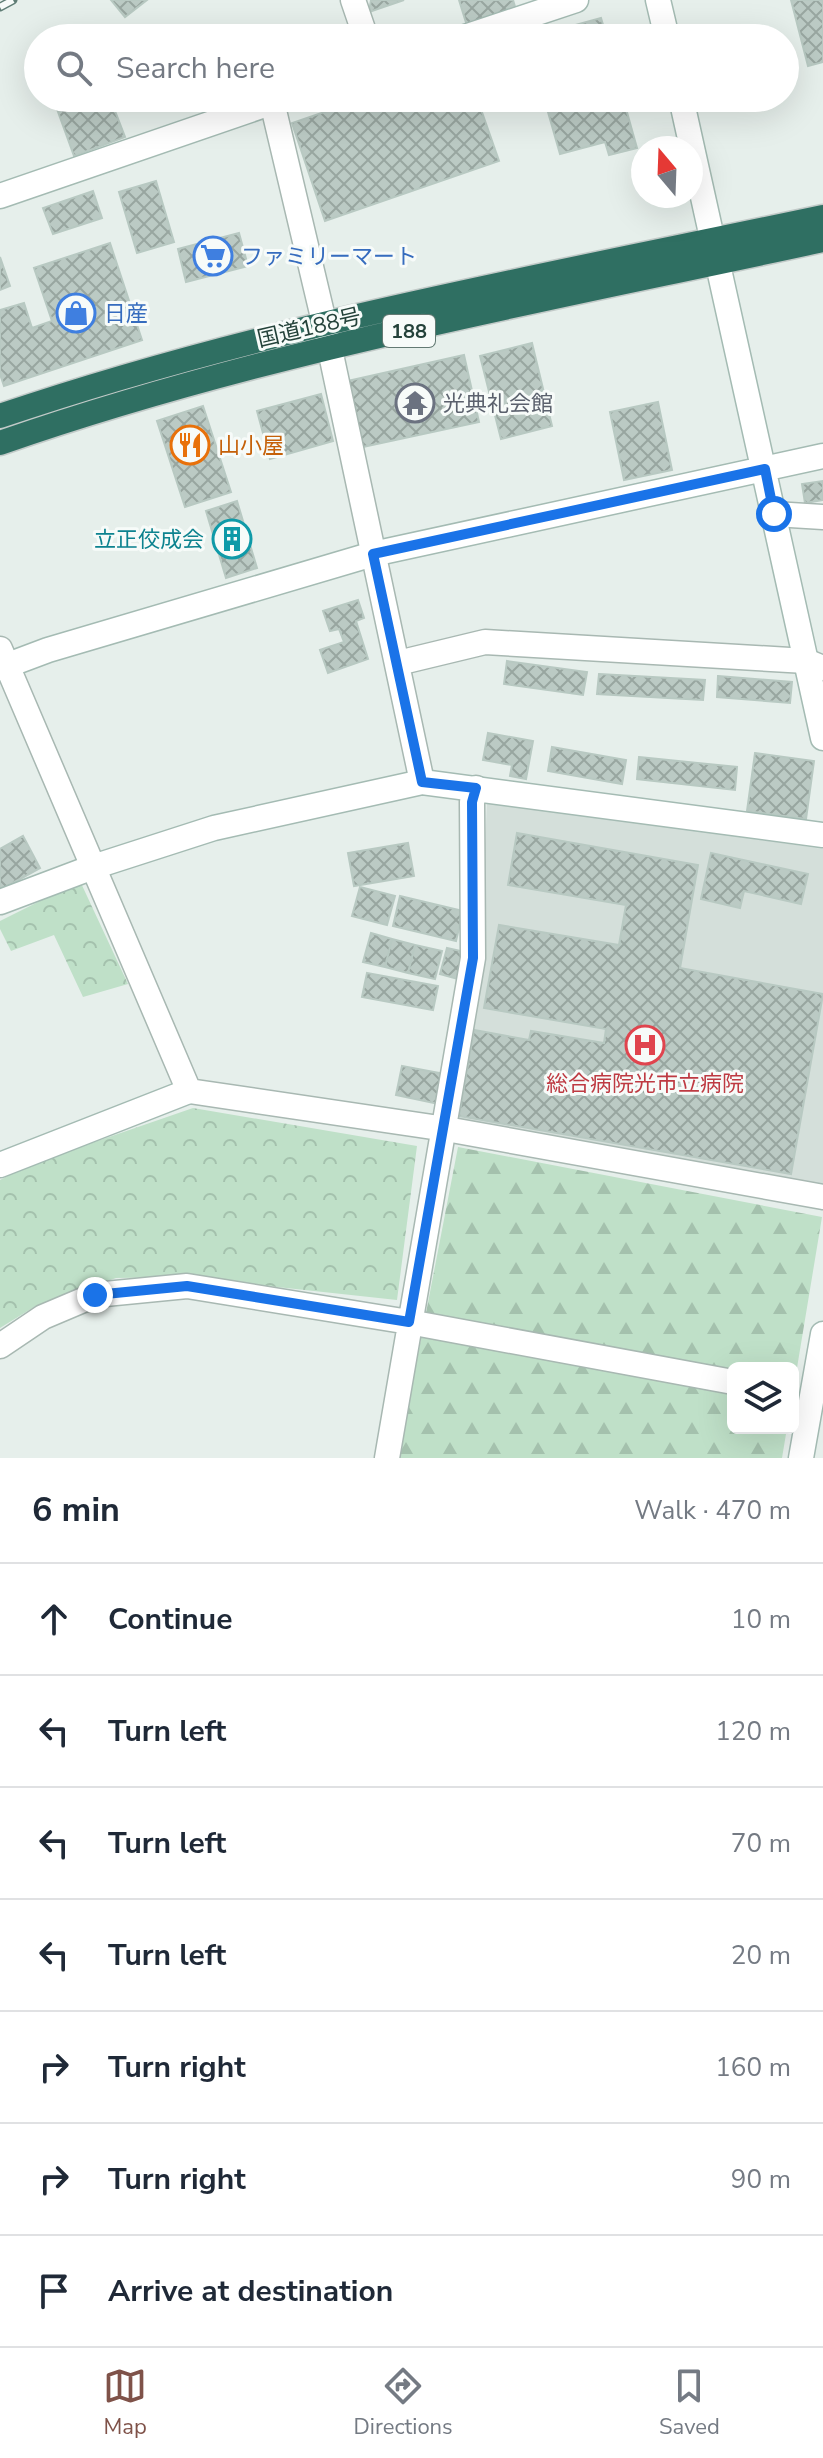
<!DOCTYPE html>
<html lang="en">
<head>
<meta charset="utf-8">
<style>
  :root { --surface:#fff; --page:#f2f2f3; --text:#1f2937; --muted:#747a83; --line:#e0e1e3; --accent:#7f5249 }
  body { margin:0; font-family:"Nunito Sans","Noto Sans JP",sans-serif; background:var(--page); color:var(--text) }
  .controls { position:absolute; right:24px; bottom:24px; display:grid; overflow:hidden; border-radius:12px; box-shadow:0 8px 32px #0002 }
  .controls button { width:72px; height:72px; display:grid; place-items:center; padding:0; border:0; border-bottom:2px solid var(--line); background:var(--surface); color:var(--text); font:40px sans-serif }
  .compass { position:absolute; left:631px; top:136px; width:72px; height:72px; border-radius:50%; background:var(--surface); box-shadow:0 8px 32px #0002; rotate:341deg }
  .stop { position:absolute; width:24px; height:24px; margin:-18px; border:6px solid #1a73e8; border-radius:50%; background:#fff }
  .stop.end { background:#1a73e8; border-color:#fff; box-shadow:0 2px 8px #0008 }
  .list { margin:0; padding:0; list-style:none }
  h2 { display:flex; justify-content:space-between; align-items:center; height:104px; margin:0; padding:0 32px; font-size:34px }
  h2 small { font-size:26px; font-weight:400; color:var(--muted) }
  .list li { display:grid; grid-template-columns:52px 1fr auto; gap:24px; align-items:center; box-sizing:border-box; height:112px; padding:0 32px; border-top:2px solid var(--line) }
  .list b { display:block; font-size:30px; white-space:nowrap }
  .list em { font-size:26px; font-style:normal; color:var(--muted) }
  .icon { flex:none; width:44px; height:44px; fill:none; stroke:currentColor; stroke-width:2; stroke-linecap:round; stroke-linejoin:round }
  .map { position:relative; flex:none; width:823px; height:1458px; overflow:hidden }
  .search { position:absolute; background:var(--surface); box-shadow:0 8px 32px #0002; left:24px; right:24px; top:24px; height:88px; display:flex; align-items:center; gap:20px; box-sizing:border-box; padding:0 28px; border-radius:44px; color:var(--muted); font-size:30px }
  .sheet { height:888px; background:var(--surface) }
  nav { display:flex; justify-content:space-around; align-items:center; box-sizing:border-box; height:112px; border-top:2px solid var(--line); background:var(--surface); font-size:22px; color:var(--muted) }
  nav a { display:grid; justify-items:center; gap:4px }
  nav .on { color:var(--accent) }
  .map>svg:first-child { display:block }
  .built { fill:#d4dfda }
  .forest { fill:url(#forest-firs) }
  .park { fill:url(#park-crowns) }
  .building { fill:url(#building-cross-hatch); stroke:#b8c9c2; stroke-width:2 }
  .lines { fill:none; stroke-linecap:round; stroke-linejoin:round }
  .street-casing { stroke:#a8b8b2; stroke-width:27 }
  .secondary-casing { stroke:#a4bbb3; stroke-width:27 }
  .highway-casing { stroke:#c2cac8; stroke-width:27 }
  .street { stroke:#fff; stroke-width:24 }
  .secondary { stroke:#fff; stroke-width:24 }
  .highway { stroke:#2f6f62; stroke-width:24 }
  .rail-casing { stroke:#5f7d75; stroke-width:9 }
  .rail { stroke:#f7fbf9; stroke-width:6; stroke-dasharray:18; stroke-linecap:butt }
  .route { stroke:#1a73e8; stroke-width:10 }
  .labels { text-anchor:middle; stroke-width:6; stroke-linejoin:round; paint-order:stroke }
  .shield { fill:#f7fbf9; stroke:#637a73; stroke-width:2 }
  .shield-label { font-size:20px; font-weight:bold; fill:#24423a }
  .shop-label { font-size:22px; fill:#366cbe; stroke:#f7fbf9; text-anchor:start }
  .street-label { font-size:22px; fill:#24423a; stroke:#f7fbf9 }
  .worship-label { font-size:22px; fill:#5b616d; stroke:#f7fbf9; text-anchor:start }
  .food-label { font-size:22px; fill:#c56008; stroke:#f7fbf9; text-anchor:start }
  .culture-label { font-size:22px; fill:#0d838f; stroke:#f7fbf9; text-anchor:end }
  .health-label { font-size:22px; fill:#be3a42; stroke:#f7fbf9 }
</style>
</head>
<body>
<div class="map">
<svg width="823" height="1458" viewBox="0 0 823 1458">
  <defs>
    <pattern id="forest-firs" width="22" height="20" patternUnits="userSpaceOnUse" patternTransform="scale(2)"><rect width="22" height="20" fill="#bfe0c8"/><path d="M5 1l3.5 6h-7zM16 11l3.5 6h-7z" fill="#a4c1ad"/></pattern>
    <pattern id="park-crowns" width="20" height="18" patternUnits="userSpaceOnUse" patternTransform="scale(2)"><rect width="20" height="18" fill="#bfe0c8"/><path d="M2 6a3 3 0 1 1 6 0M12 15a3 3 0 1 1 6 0" fill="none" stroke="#a4c1ad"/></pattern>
    <pattern id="building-cross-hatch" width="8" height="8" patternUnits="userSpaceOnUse" patternTransform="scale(2)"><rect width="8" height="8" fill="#bbcac4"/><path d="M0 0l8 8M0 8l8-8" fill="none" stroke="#98a6a0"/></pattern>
  </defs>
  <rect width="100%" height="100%" fill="#e6efeb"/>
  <path class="built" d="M 487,800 L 823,849 L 823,1184 L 456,1121 L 480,970 Z"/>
  <path class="forest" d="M 458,1147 L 822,1217 L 793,1392 L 793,1368 L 733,1368 L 733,1428 L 787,1428 L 782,1458 L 398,1458 Z"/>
  <path class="park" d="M 80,881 L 128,984 L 83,997 L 54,935 L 11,951 L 0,929 L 0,921 Z
    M 193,1108 L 417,1146 L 397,1300 L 184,1277 L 116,1278 L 34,1307 L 0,1328 L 0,1180 L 28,1165 Z"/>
  <path class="building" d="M 111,0 L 147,0 L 125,17 Z
    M 371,0 L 404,0 L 369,12 Z
    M 459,0 L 513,0 L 517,13 L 468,29 Z
    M 791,0 L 823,0 L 823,62 L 808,66 Z
    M 601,18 L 607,38 L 528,38 Z
    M 53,98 L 110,98 L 125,137 L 74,156 Z
    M 365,98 L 477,98 L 499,161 L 325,221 L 292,123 Z
    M 544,98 L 623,98 L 637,148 L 609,155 L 605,142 L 560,154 Z
    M 156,181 L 174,242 L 137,253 L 119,192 Z
    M 93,191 L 102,218 L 53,234 L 43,208 Z
    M 239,233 L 248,266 L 186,282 L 178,249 Z
    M 110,243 L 142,340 L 4,386 L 0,374 L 0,310 L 24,303 L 32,328 L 52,321 L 34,268 Z
    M 0,257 L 10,286 L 0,290 Z
    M 532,343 L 552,426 L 501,439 L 480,356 Z
    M 464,355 L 479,422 L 358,448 L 343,382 Z
    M 321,394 L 333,441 L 270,459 L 257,411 Z
    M 658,402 L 672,470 L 624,480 L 610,412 Z
    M 203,406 L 231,492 L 185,507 L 157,421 Z
    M 823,481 L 823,500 L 805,503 L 802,484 Z
    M 237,501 L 257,568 L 226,578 L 206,511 Z
    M 358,600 L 364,618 L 356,621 L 368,659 L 328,673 L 320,650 L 344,642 L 339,629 L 330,631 L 323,611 Z
    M 507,661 L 587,672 L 583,695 L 504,684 Z
    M 599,674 L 705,680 L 703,700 L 597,694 Z
    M 718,676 L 792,682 L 790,703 L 717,697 Z
    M 488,733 L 533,741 L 526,779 L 510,776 L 512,765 L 483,760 Z
    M 552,747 L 626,760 L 622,784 L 548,771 Z
    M 755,753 L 814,761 L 806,819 L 747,811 Z
    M 639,757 L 737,767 L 735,790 L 637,779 Z
    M 517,833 L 698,865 L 680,968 L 823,994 L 791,1174 L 459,1116 L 474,1030 L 529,1040 L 531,1031 L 604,1043 L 606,1029 L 484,1008 L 499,925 L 619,945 L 626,905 L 508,885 Z
    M 23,836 L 40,868 L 0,890 L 0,849 Z
    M 408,843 L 414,876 L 354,886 L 348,853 Z
    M 711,853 L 808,874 L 801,904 L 744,891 L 740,908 L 701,899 Z
    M 360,887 L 395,896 L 387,925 L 352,916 Z
    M 400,896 L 463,911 L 456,941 L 393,926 Z
    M 371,933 L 392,939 L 385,967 L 363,962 Z
    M 392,939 L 415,945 L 408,973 L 385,967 Z
    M 415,945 L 442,951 L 435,979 L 408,973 Z
    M 447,948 L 465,952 L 458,979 L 440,974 Z
    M 367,973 L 438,986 L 433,1010 L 362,997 Z
    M 402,1066 L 445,1074 L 439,1104 L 396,1095 Z"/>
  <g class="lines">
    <g class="street-casing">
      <path id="street" d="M 353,0 L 366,38
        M 272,102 L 325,326 L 422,782
        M 774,514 L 823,517
        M 0,649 L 189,1091 L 446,1129 L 823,1197
        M 398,663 L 485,642 L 806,661 L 823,668
        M 0,1346 L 43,1317 L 95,1295 L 187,1286 L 409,1322 L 733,1382
        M 387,1458 L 473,958 L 472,802 L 476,788"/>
    </g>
    <g class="secondary-casing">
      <path id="secondary" d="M 658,0 L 667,38
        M 462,38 L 576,0
        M 681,98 L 823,738
        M 0,196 L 285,98
        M 0,668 L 48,650 L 373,554 L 823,456
        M 0,902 L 93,867 L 214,828 L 422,782 L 823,835
        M 0,1165 L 189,1091
        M 801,1458 L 823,1334"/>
    </g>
    <g class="highway-casing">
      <path id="highway" d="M 0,416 C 264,326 549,275 823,217
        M 0,443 C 267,350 547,300 823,240"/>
    </g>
    <use href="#street" class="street"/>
    <use href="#secondary" class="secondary"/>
    <use href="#highway" class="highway"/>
    <g class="rail-casing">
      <path id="rail" d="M 0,7 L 13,0"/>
    </g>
    <use href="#rail" class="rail"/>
  </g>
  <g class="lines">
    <path class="route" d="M 95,1295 L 187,1286 L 409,1322 L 473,958 L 472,802 L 476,788 L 422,782 L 373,554 L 765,469 L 774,514"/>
  </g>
  <defs>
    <g id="supermarket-ring" transform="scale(2)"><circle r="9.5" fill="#f7fbf9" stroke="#3f7fe0" stroke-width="1.5"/><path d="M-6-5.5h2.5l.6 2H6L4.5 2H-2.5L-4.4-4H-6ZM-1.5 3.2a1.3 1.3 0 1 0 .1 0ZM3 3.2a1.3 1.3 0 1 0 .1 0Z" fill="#3f7fe0"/></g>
    <g id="shop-ring" transform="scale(2)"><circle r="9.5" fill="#f7fbf9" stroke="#3f7fe0" stroke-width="1.5"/><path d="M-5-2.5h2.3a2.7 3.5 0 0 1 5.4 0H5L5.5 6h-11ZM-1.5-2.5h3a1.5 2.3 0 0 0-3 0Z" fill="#3f7fe0"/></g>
    <g id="temple-ring" transform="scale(2)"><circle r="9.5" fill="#f7fbf9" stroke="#6b7280" stroke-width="1.5"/><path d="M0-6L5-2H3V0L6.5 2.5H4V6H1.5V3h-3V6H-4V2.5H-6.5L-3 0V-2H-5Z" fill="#6b7280"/></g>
    <g id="restaurant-ring" transform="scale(2)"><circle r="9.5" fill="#f7fbf9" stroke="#e8710a" stroke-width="1.5"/><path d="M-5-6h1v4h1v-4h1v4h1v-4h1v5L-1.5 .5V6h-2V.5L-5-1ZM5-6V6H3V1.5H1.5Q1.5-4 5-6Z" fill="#e8710a"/></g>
    <g id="building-ring" transform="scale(2)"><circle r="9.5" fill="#f7fbf9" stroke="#0f9aa8" stroke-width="1.5"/><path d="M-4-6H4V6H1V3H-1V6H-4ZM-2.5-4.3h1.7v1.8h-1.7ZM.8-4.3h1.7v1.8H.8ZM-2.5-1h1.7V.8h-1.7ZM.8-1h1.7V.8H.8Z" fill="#0f9aa8"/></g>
    <g id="hospital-ring" transform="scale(2)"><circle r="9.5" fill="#f7fbf9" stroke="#e0444e" stroke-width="1.5"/><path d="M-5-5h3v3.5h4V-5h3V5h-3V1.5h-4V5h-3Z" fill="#e0444e"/></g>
  </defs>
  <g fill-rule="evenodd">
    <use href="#supermarket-ring" x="213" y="256"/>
    <use href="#shop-ring" x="76" y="313"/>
    <use href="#temple-ring" x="415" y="403"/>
    <use href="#restaurant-ring" x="190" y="445"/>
    <use href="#building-ring" x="232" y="539"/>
    <use href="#hospital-ring" x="645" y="1045"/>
  </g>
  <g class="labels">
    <rect class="shield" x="383" y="315" width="52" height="32" rx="6"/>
    <g class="shield-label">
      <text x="409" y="338">188</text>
    </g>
    <g class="shop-label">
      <text x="241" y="264">ファミリーマート</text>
      <text x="104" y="321">日産</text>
    </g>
    <g class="street-label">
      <text transform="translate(309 327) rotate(-13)" y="8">国道188号</text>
    </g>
    <g class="worship-label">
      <text x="443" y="411">光典礼会館</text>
    </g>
    <g class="food-label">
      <text x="218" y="453">山小屋</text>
    </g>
    <g class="culture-label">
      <text x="204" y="547">立正佼成会</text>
    </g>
    <g class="health-label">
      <text x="645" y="1091">総合病院光市立病院</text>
    </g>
  </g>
</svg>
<div class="controls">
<button><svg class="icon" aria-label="layers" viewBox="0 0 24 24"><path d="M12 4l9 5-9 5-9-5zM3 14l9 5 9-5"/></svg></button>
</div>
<svg class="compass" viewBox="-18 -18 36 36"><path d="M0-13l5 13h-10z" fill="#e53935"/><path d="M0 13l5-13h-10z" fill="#747a83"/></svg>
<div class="stop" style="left:774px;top:514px"></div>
<div class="stop end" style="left:95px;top:1295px"></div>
<div class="search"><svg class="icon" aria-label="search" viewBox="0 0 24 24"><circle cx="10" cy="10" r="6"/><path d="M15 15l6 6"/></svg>Search here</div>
</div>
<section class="sheet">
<h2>6 min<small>Walk · 470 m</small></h2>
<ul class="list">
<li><svg class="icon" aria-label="ahead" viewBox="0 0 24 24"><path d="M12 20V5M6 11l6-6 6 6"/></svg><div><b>Continue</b></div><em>10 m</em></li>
<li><svg class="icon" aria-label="left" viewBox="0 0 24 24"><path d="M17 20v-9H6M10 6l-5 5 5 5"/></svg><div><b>Turn left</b></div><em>120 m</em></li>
<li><svg class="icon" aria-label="left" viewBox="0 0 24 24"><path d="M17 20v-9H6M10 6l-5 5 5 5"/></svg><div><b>Turn left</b></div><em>70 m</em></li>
<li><svg class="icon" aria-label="left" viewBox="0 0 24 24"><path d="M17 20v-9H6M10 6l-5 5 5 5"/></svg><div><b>Turn left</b></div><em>20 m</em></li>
<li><svg class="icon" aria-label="right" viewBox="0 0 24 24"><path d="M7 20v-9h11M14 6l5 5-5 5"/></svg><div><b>Turn right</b></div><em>160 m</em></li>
<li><svg class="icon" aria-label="right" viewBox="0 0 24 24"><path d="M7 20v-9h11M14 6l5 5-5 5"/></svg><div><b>Turn right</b></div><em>90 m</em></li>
<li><svg class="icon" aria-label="arrive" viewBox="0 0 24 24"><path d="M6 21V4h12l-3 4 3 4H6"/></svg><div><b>Arrive at destination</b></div></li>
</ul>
</section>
<nav>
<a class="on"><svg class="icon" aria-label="map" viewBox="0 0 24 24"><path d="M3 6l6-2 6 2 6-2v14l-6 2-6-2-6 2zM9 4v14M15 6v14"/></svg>Map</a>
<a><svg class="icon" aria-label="directions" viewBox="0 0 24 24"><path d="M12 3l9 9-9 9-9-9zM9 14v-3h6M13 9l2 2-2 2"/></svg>Directions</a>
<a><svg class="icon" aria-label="saved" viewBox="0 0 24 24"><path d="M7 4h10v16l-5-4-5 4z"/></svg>Saved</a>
</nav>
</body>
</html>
